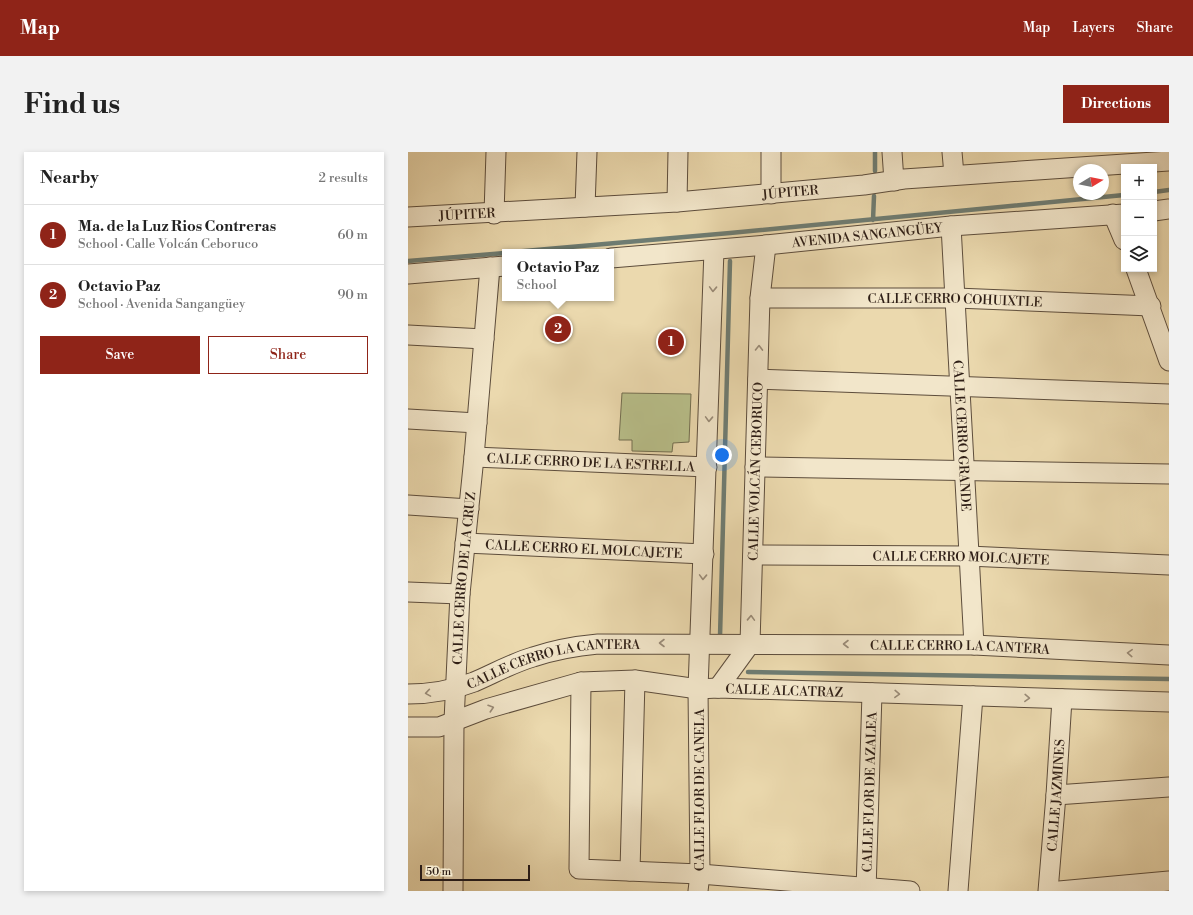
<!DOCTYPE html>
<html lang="en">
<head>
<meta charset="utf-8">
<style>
  :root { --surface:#fff; --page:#f2f2f2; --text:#222; --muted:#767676; --line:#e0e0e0; --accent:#8f2418 }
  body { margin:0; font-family:"Libre Bodoni",serif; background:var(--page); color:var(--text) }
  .controls { position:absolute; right:12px; top:12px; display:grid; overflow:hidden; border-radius:0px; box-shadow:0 2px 6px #0003 }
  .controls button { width:36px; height:36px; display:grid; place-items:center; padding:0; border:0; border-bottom:1px solid var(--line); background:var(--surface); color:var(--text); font:20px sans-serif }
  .compass { position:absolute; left:665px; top:12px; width:36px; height:36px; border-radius:50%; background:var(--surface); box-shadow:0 2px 6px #0003; rotate:80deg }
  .scale { position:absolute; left:12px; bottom:10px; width:110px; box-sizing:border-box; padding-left:4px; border:2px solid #2e1e16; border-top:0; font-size:11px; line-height:14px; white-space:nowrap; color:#2e1e16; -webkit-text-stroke:3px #f2e6ca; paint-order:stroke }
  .you { position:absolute; left:314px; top:303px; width:14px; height:14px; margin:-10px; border:3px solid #fff; border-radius:50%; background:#1a73e8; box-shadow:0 0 0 6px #1a73e833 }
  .badge { display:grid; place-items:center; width:26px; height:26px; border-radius:50%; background:var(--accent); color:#fff; font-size:13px; font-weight:700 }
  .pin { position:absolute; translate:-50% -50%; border:2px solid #fff; box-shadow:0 1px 4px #0006 }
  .popup { position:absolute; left:94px; top:97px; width:112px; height:52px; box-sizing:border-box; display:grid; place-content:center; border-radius:0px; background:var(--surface); filter:drop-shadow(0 1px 3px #0005); font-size:13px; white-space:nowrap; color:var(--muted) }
  .popup b { font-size:15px; color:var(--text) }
  .popup::after { content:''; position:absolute; left:50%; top:100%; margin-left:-8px; border:8px solid transparent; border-top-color:var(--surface) }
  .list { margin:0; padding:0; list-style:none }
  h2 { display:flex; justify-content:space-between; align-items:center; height:52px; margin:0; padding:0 16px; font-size:17px }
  h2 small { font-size:13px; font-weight:400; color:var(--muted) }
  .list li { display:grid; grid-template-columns:26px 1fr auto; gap:12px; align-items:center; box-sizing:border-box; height:60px; padding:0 16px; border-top:1px solid var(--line) }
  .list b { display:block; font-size:15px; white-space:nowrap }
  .list p { margin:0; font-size:13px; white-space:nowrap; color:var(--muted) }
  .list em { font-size:13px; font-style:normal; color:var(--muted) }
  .actions { display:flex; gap:8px; padding:12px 16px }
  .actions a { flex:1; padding:9px 0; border:1px solid var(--accent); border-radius:0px; text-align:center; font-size:14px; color:var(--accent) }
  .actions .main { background:var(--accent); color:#fff }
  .icon { flex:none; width:22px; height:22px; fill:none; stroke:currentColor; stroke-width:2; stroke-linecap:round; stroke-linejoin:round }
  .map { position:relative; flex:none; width:761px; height:739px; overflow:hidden; border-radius:0px }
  header { display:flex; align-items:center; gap:24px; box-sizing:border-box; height:56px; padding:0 20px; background:var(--accent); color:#fff }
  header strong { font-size:19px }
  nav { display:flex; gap:22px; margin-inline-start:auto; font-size:14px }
  .intro { display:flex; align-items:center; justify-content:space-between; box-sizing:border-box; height:96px; padding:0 24px }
  h1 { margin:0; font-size:28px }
  .button { padding:10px 18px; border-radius:0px; background:var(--accent); color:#fff; font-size:14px; font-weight:700 }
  main { display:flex; gap:24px; padding:0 24px }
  aside { flex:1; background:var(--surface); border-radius:0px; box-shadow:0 2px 6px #0003 }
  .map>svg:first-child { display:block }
  .green { fill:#b8bf8a; stroke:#736e50 }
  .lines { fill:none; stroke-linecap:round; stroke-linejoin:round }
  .stream { stroke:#6e7c72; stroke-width:4.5 }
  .minor-casing { stroke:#5d4d3c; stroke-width:21 }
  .minor { stroke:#f2e6ca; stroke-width:19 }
  .oneway { stroke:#9a8c79 }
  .labels { text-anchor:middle; stroke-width:3; stroke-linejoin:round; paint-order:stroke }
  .street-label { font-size:13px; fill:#2e1e16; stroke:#f2e6ca }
</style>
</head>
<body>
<header>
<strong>Map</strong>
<nav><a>Map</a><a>Layers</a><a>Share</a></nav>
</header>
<div class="intro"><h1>Find us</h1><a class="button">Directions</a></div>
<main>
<aside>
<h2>Nearby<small>2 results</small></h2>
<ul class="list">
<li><span class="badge">1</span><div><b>Ma. de la Luz Rios Contreras</b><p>School · Calle Volcán Ceboruco</p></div><em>60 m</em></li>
<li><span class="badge">2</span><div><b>Octavio Paz</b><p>School · Avenida Sangangüey</p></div><em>90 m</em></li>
</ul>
<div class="actions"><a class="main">Save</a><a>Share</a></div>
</aside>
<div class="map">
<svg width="761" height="739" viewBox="0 0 761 739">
  <rect width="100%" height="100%" fill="#ebd9ae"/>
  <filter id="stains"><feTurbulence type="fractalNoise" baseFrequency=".005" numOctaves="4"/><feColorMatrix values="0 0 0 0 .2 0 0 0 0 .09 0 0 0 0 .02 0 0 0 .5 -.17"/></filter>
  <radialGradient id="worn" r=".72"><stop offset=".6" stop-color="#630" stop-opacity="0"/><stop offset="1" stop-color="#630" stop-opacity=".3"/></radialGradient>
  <path class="green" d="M 214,241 L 283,242 L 281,290 L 265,291 L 264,300 L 224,299 L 224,288 L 211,288 Z"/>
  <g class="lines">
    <path class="stream" d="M 467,19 L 467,0
      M 746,40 L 761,38
      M 465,68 L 466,44
      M 105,100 L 322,81 L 716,43
      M 0,109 L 97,101
      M 312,485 L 322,109
      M 340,520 L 761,527"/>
    <g class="minor-casing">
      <g id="minor">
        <path d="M 484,0 L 486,29"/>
        <path d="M 544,0 L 546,23"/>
        <path d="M 363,42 L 363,0"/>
        <path d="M 269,50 L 270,0"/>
        <path d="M 177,55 L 179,0"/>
        <path d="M 746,59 L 761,57"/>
        <path d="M 86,62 L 88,0"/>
        <path d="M 705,62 L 716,88"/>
        <path id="s1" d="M 0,65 L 269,50 L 456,33 L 496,27 L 761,9"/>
        <path id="s2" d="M 543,74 L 566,493"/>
        <path id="s3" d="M 203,106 L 358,93 L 543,74 L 716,62"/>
        <path d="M 728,117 L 761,209"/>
        <path d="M 0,122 L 97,114"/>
        <path id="s4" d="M 352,146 L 548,146 L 743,154"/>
        <path d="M 0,183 L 76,187"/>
        <path d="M 350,227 L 761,242"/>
        <path d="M 0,267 L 69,271"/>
        <path id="s5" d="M 66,305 L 299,315"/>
        <path d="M 347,315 L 761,322"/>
        <path d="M 0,353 L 61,357"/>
        <path id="s6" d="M 57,391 L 296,402"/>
        <path id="s7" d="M 345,403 L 560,404 L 761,413"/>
        <path d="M 0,440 L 52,442"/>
        <path d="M 173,530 L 171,717 L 292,722 L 502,739"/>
        <path id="s8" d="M 310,536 L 342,492 L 352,146 L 358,93"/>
        <path id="s9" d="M 0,542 C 22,542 45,538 66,530 C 85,522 104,511 125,505 C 146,498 168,494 190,492 L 566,493 L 761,503"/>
        <path id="s10" d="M 0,575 L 31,575 L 78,557 L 173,530 L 227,528 L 290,537 L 310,536 L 761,550"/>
        <path d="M 648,643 L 761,635"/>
        <path d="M 222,719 L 227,528"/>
        <path id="s11" d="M 45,739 L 46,569 L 52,442 L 66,305 L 82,115"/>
        <path d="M 290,739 L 292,722 L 290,537 L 306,98"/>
        <path id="s12" d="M 458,739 L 464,541"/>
        <path d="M 550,739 L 565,544"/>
        <path id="s13" d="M 640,739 L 648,643 L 654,547"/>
        <path d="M 651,739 L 761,729"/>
      </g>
    </g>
    <use href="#minor" class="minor"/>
  </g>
  <defs><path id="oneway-chevron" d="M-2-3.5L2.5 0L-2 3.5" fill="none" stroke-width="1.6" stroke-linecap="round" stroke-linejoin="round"/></defs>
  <g class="oneway">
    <use href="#oneway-chevron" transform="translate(305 137) rotate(92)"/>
    <use href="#oneway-chevron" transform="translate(351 196) rotate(-89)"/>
    <use href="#oneway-chevron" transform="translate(301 267) rotate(92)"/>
    <use href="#oneway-chevron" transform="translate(295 425) rotate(92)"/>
    <use href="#oneway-chevron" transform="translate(343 466) rotate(-88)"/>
    <use href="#oneway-chevron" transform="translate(254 491) rotate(180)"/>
    <use href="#oneway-chevron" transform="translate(438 492) rotate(-180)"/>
    <use href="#oneway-chevron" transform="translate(722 501) rotate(-177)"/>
    <use href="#oneway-chevron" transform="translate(20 541) rotate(171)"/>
    <use href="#oneway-chevron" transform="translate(489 542) rotate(2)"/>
    <use href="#oneway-chevron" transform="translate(619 546) rotate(2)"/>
    <use href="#oneway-chevron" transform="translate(83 556) rotate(-18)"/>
  </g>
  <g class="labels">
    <g class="street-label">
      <text dy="5" stroke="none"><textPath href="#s1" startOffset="383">JÚPITER</textPath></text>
      <text dy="5" stroke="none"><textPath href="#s1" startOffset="59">JÚPITER</textPath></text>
      <text dy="5" stroke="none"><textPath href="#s3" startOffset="257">AVENIDA SANGANGÜEY</textPath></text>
      <text dy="5" stroke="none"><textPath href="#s4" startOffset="195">CALLE CERRO COHUIXTLE</textPath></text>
      <text dy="5" stroke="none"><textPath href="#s2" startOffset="210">CALLE CERRO GRANDE</textPath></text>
      <text dy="5" stroke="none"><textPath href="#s5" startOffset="117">CALLE CERRO DE LA ESTRELLA</textPath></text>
      <text dy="5" stroke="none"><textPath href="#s8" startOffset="227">CALLE VOLCÁN CEBORUCO</textPath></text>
      <text dy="5" stroke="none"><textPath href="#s6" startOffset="119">CALLE CERRO EL MOLCAJETE</textPath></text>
      <text dy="5" stroke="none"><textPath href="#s7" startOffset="208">CALLE CERRO MOLCAJETE</textPath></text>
      <text dy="5" stroke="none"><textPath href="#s11" startOffset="313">CALLE CERRO DE LA CRUZ</textPath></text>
      <text dy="5" stroke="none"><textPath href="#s9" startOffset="560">CALLE CERRO LA CANTERA</textPath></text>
      <text dy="5" stroke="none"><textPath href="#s9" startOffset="150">CALLE CERRO LA CANTERA</textPath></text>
      <text dy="5" stroke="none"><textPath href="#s10" startOffset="384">CALLE ALCATRAZ</textPath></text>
      <text transform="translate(291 638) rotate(-90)" y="5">CALLE FLOR DE CANELA</text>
      <text dy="5" stroke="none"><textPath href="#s12" startOffset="99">CALLE FLOR DE AZALEA</textPath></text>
      <text dy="5" stroke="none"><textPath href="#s13" startOffset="96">CALLE JAZMINES</textPath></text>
    </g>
  </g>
  <rect width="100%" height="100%" filter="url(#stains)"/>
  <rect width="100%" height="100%" fill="url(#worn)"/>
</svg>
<div class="controls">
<button>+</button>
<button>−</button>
<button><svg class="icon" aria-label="layers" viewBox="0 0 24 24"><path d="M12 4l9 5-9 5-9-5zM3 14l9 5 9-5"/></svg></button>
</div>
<svg class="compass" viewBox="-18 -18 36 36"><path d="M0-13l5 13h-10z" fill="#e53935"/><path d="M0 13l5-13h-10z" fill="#767676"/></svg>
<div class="scale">50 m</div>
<div class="you"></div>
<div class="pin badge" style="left:263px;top:190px">1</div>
<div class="pin badge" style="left:150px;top:177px">2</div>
<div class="popup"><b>Octavio Paz</b>School</div>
</div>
</main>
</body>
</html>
